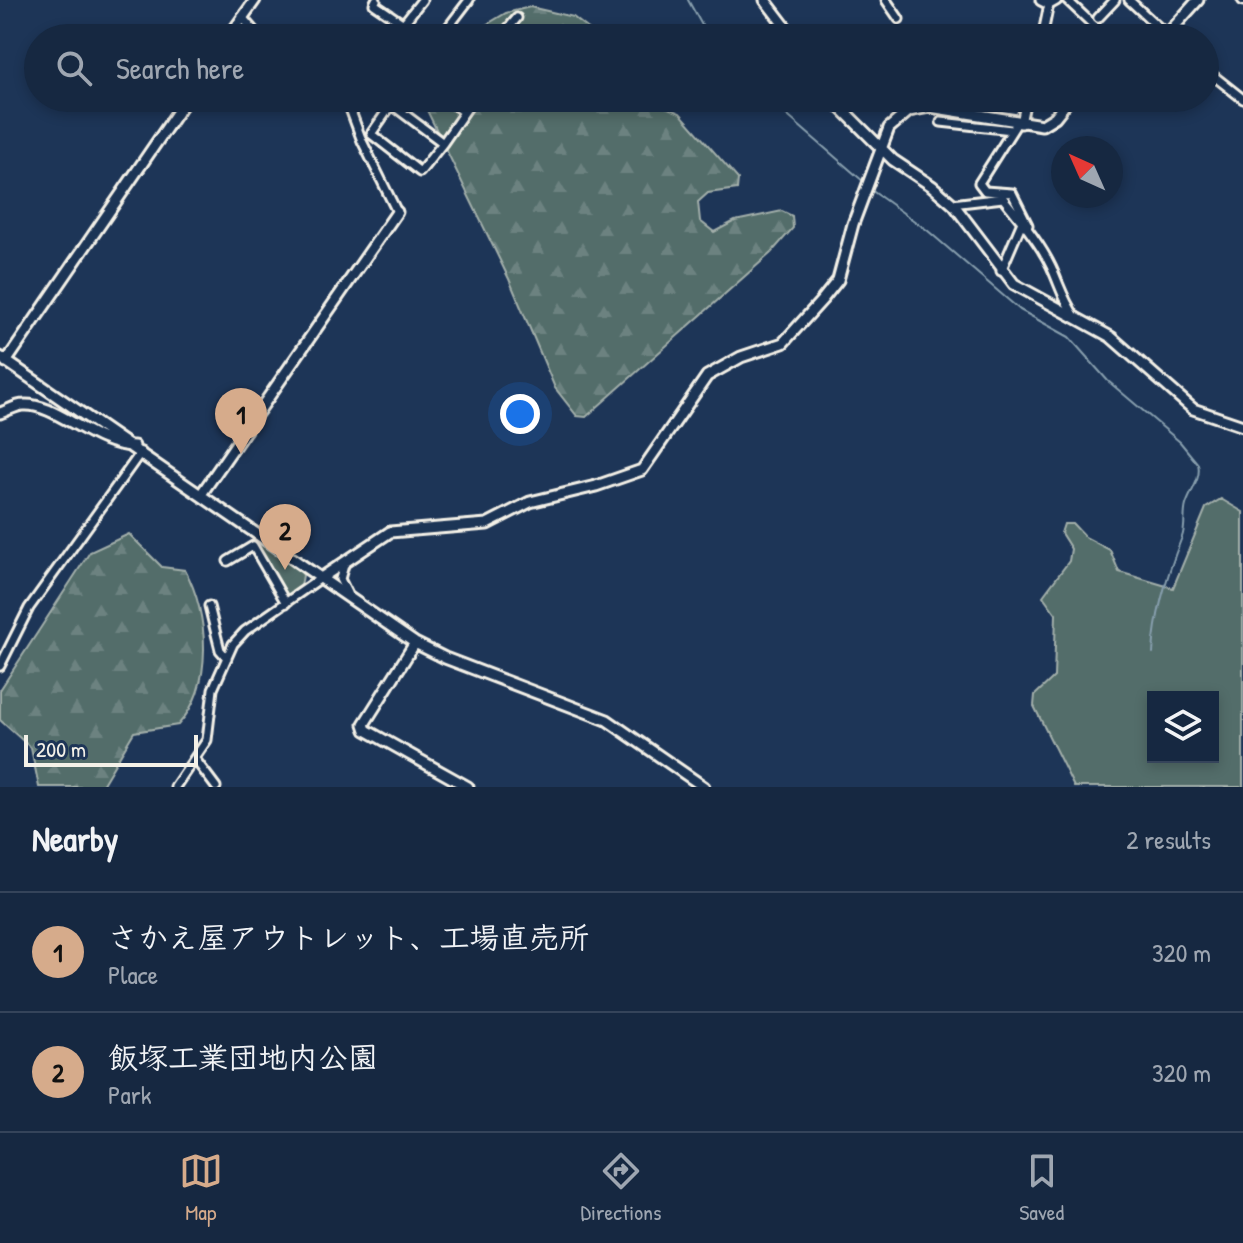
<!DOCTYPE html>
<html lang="en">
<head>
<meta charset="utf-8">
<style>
  :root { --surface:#162841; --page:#23344c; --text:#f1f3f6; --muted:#9ea6b1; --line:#35445a; --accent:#d6ab8b }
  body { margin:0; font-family:"Patrick Hand","Klee One",sans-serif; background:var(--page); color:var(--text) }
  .controls { position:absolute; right:24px; bottom:24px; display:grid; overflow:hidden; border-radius:0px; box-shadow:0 4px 12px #0003 }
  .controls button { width:72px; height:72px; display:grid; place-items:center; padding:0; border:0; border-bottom:2px solid var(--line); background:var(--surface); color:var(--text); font:40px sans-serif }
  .compass { position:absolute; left:1051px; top:136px; width:72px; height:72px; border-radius:50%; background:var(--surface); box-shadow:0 4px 12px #0003; rotate:315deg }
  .scale { position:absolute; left:24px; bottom:20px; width:174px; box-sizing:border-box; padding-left:8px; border:4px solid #f4f1e8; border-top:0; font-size:22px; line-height:28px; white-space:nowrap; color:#f4f1e8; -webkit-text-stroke:6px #1d3557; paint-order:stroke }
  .you { position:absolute; left:520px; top:414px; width:28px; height:28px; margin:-20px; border:6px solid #fff; border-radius:50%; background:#1a73e8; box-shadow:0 0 0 12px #1a73e833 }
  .badge { display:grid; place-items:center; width:52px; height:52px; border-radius:50%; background:var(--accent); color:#111; font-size:26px; font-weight:700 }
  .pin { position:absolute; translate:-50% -66px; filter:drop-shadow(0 2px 4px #0008) }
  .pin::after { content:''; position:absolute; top:42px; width:28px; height:24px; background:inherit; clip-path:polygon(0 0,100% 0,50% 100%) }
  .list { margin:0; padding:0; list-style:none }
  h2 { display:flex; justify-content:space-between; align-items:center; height:104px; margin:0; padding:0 32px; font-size:34px }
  h2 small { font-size:26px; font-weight:400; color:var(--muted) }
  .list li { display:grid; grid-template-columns:52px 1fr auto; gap:24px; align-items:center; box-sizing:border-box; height:120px; padding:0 32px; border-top:2px solid var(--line) }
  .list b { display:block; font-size:30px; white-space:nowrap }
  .list p { margin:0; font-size:26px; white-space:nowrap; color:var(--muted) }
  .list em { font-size:26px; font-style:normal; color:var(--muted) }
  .icon { flex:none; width:44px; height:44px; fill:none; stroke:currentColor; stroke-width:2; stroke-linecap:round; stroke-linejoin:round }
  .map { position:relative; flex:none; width:1243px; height:787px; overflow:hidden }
  .search { position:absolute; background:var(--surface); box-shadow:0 4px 12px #0003; left:24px; right:24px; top:24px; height:88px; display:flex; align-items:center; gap:20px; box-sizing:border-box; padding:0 28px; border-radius:44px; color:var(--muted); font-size:30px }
  .sheet { height:344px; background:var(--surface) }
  nav { display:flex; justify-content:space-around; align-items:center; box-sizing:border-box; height:112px; border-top:2px solid var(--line); background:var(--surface); font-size:22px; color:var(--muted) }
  nav a { display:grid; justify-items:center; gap:4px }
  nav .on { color:var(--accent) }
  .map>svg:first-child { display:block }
  .green { fill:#526d6b; stroke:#a3afaa; stroke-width:2; fill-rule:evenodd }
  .forest { fill:url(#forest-firs); stroke:#a3afaa; stroke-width:2 }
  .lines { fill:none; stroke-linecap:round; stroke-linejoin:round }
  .stream { stroke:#889fae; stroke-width:2 }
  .minor-casing { stroke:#f4f1e8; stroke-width:13 }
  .tertiary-casing { stroke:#f4f1e8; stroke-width:15 }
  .minor { stroke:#1d3557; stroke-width:7 }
  .tertiary { stroke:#1d3557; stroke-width:9 }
</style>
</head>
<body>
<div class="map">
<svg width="1243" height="787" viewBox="0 0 1243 787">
  <defs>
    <pattern id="forest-firs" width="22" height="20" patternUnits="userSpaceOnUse" patternTransform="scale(2)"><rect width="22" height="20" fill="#526d6b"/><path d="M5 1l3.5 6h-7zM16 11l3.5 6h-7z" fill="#6c8280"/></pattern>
  </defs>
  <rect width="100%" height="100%" fill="#1d3557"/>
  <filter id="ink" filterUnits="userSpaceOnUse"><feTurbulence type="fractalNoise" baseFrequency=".0125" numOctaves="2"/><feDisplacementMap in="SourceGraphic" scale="16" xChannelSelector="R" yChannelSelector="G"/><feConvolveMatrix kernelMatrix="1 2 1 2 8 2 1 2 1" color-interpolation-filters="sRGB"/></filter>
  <g filter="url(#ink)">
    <path class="green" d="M 1221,499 L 1243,512 L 1243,787 L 1074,787 L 1034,706 L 1035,695 L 1054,677 L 1056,614 L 1043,596 L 1069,561 L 1071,549 L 1061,533 L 1064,524 L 1073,524 L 1085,537 L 1110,550 L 1119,572 L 1173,588 L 1206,508 ZM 1153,697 L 1213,697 L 1213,757 L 1153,757 Z
      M 260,542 L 297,566 L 303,575 L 301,587 L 286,598 L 256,546 Z"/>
    <path class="forest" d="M 530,7 L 573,17 L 600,38 L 464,38 L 506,13 Z
      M 421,98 L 644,98 L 680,113 L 738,179 L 737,189 L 708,193 L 698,202 L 700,221 L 714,232 L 735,221 L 782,211 L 792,216 L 793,228 L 771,253 L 586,417 L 577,416 L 555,388 L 509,279 Z
      M 129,534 L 162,567 L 185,570 C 209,614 214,686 178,725 L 134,732 L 101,787 L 39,787 L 31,748 L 0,720 L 0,690 L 90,552 Z"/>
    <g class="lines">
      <path class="stream" d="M 688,0 L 709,38
        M 767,98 L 864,182
        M 871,190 L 927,230 L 1020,310 L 1069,337 L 1108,381 L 1180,442 L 1198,464 C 1202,478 1190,492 1186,505 C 1183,515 1186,527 1182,537 C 1168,572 1155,614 1153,653"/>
      <g class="minor-casing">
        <path id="minor" d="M 376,0 L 374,4 L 424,38
          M 886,0 L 899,19
          M 1067,0 L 1107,38
          M 1129,0 L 1167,35
          M 1242,0 L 1243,1
          M 242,17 L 260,38
          M 1098,18 L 1115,0
          M 403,24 L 422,0
          M 440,38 L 469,0
          M 500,38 L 517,18
          M 1042,38 L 1049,4
          M 1205,69 L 1243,99
          M 346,98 L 362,141 L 397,212
          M 383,98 L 443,143 L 474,98
          M 396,98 L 371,134 L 420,172 L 443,143
          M 445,98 L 464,112
          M 941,122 L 1012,130
          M 1017,123 L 979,183 L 985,191 L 1012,193 L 1028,225
          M 1021,124 L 1026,98
          M 952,204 L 1003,198 C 1020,219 1044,248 1054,273 C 1062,292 1064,300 1076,318
          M 1001,271 L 1022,222
          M 228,561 L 253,546 L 286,603
          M 344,565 L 340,579 L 347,593
          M 209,606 L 220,650 L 227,658
          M 0,666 L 29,608 L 141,452
          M 195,759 L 216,787
          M 175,787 L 207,740 L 213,689 L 233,644 L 245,631 L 321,578"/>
      </g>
      <g class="tertiary-casing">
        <path id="tertiary" d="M 765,0 L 794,38
          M 1041,0 L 1049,4 L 1056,0
          M 228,38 L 255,0
          M 1164,38 L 1198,0
          M 831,98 L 893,160 L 932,186 L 954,205 L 1014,284 L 1111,337 L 1193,409 L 1243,426
          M 0,357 L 415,643 L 445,658 L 607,720 L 704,787
          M 6,362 L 187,98
          M 0,413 C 7,411 16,405 24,405 C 56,403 94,446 134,446
          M 202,493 L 397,212
          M 321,578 L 390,532 L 487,524 L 530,502 L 596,486 L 642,470 L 707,376 L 741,357 L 783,343 L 822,300 L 838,280 L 853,224 L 889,128 L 909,111 L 930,107 L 1042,125 L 1055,117 L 1070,98
          M 415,643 L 364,724 L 366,730 L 468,787"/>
      </g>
      <use href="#minor" class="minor"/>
      <use href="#tertiary" class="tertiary"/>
    </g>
  </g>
</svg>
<div class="controls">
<button><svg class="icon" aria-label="layers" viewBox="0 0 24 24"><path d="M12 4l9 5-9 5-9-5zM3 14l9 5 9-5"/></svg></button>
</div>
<svg class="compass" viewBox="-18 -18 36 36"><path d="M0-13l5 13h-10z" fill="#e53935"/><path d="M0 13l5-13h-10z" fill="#9ea6b1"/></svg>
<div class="scale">200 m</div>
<div class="you"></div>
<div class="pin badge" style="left:241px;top:454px">1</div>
<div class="pin badge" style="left:285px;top:570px">2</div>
<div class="search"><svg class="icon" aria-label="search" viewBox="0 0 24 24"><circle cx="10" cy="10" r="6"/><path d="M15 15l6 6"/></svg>Search here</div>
</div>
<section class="sheet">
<h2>Nearby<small>2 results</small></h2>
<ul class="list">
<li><span class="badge">1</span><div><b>さかえ屋アウトレット、工場直売所</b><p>Place</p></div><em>320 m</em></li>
<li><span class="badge">2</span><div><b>飯塚工業団地内公園</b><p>Park</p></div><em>320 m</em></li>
</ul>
</section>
<nav>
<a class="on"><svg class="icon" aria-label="map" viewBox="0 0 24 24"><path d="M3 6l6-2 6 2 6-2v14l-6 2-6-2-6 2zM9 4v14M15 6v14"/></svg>Map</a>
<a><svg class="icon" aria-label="directions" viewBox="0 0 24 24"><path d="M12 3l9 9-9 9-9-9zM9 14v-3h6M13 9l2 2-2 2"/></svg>Directions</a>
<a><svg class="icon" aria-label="saved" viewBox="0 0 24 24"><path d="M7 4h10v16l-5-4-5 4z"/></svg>Saved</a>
</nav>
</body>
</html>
